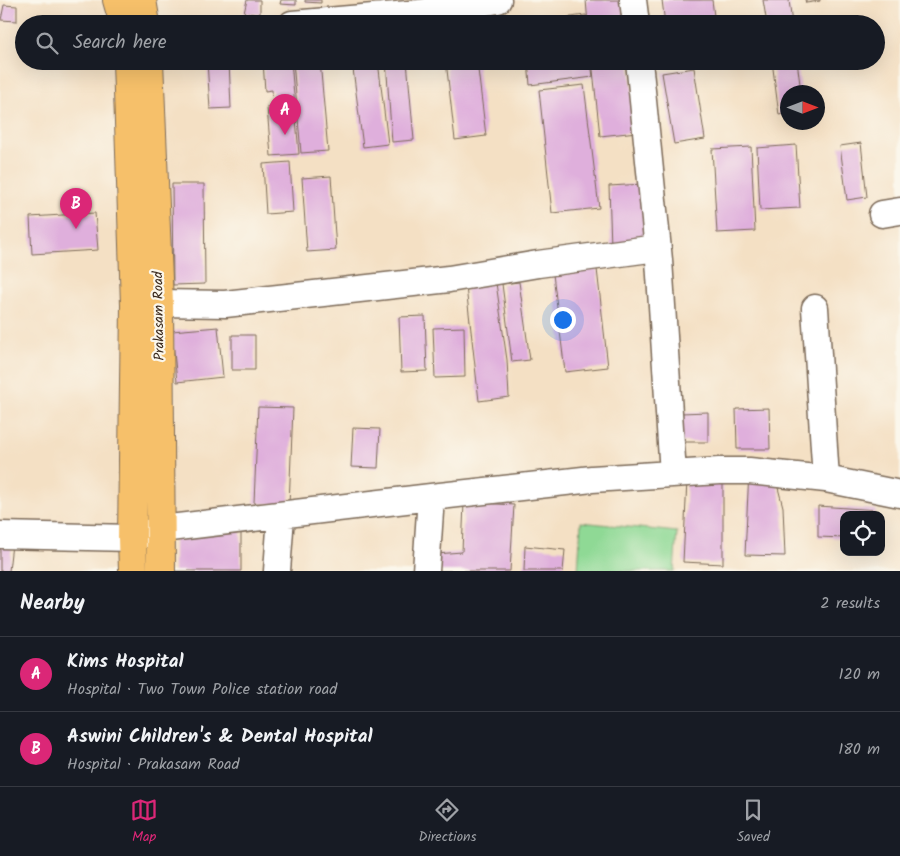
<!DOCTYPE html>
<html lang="en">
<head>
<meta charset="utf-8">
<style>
  :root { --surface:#171b24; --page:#20242c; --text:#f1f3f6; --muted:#9ea1a6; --line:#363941; --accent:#db2777 }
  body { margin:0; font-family:Kalam,sans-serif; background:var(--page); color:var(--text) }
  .controls { position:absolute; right:15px; bottom:15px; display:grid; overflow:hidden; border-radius:10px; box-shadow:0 5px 20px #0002 }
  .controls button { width:45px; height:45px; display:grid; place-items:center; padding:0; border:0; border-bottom:1px solid var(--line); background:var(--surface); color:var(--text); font:25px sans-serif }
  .compass { position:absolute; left:780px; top:85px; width:45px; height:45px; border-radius:50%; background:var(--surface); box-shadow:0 5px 20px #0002; rotate:90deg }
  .you { position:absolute; left:562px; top:319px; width:18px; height:18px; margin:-12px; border:4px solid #fff; border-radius:50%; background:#1a73e8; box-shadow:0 0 0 8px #1a73e833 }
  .badge { display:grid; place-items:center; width:32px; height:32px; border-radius:50%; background:var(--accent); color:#fff; font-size:16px; font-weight:700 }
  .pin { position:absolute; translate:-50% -41px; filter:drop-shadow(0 1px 2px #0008) }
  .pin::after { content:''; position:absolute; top:26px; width:18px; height:15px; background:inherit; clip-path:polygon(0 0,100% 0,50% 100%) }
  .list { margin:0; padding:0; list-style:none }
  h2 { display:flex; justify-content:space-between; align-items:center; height:65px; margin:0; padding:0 20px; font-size:21px }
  h2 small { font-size:16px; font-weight:400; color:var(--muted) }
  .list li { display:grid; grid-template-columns:32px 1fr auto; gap:15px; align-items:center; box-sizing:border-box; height:75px; padding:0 20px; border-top:1px solid var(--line) }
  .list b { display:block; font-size:19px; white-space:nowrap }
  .list p { margin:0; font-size:16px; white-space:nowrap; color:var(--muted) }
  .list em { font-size:16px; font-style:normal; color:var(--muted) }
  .icon { flex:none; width:28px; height:28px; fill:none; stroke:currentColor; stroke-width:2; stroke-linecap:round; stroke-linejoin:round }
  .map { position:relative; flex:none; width:900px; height:571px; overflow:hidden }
  .search { position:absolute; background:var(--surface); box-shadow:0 5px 20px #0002; left:15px; right:15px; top:15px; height:55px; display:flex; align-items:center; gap:12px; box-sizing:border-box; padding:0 18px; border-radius:28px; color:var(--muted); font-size:19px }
  .sheet { height:215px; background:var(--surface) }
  nav { display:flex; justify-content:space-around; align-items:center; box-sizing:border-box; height:70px; border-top:1px solid var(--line); background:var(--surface); font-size:14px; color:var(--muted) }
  nav a { display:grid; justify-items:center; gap:2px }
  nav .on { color:var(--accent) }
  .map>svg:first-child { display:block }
  .green { fill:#8fd995; stroke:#65825a }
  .building { fill:#dfafdc }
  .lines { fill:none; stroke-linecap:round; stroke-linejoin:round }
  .minor-casing { stroke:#7c6a58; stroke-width:29 }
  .major-casing { stroke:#7c6a58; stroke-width:30 }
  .minor { stroke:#fff; stroke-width:26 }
  .major { stroke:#f6c06b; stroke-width:28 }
  .labels { text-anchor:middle; stroke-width:4.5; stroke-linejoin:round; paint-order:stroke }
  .street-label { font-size:14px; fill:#3b2a1e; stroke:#fbf7ec }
</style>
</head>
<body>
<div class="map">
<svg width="900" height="571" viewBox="0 0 900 571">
  <rect width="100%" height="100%" fill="#fbf7ec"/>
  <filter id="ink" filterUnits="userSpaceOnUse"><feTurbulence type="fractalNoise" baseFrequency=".02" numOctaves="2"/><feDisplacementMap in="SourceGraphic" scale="10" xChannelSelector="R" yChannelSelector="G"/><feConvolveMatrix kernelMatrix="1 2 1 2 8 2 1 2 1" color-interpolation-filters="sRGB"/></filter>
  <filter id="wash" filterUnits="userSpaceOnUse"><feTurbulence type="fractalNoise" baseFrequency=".0096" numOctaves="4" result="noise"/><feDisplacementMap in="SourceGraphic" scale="20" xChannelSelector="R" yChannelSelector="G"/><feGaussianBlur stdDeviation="1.12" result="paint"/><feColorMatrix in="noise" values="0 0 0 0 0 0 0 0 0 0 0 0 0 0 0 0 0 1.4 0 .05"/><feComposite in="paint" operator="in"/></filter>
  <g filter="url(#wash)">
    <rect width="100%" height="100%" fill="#f4e0c4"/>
    <path class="green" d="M 581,522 L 677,532 L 674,571 L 578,571 Z"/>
    <g id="blocks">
      <path class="building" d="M 247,0 L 260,0 L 260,14 L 244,13 Z
        M 281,0 L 296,0 L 296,5 L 280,4 Z
        M 305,0 L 321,0 L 321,3 L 305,2 Z
        M 586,0 L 622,0 L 625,24 L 588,24 Z
        M 662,0 L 712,0 L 715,24 L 665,24 Z
        M 763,0 L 789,0 L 792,24 L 767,24 Z
        M 805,0 L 820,0 L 820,1 L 806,3 Z
        M 4,5 L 17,6 L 17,21 L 1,20 Z
        M 586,15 L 587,24 L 524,24 L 524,23 Z
        M 207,61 L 229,61 L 231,108 L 210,109 Z
        M 263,61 L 291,61 L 299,154 L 271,156 L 267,107 L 273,107 L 272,90 L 265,91 Z
        M 293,61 L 320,61 L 328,151 L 301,153 Z
        M 352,61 L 378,61 L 388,144 L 363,147 Z
        M 386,61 L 407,61 L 414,140 L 392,142 Z
        M 446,61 L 477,61 L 486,136 L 455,140 Z
        M 528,61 L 591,61 L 593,77 L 530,85 Z
        M 592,61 L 629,61 L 637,132 L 600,136 Z
        M 772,61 L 797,61 L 801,92 L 788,92 L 788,113 L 779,115 Z
        M 694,68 L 705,139 L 674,144 L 662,73 Z
        M 584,85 L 599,208 L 552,213 L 539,90 Z
        M 861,143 L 867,197 L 847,200 L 840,146 Z
        M 796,145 L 800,208 L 760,210 L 757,148 Z
        M 751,147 L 755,231 L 717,233 L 712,149 Z
        M 290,162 L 293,212 L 266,214 L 263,164 Z
        M 331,176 L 336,250 L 307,252 L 302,178 Z
        M 172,184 L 204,184 L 205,284 L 173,285 Z
        M 644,184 L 646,246 L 611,247 L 609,186 Z
        M 95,213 L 98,250 L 32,254 L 30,217 Z
        M 597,269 L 608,367 L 565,372 L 553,274 Z
        M 519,282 L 530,360 L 512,362 L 502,284 Z
        M 496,283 L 507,360 L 509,397 L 479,401 L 466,287 Z
        M 425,316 L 427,371 L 401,372 L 399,317 Z
        M 218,327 L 223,377 L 177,382 L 172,331 Z
        M 464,327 L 465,377 L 435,378 L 433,328 Z
        M 232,335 L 255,335 L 255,370 L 232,370 Z
        M 258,407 L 293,408 L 289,505 L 254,503 Z
        M 769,408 L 770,449 L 737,449 L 736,409 Z
        M 708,412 L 708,442 L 681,442 L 681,413 Z
        M 353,428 L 380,429 L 378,468 L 351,467 Z
        M 749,471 L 777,484 L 783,507 L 785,556 L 745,555 Z
        M 687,480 L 723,480 L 723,564 L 683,562 Z
        M 464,502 L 514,505 L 510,571 L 434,571 L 436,554 L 462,552 Z
        M 818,506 L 876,510 L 875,515 L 844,515 L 844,538 L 818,537 Z
        M 174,530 L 241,530 L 241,571 L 174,571 Z
        M 0,543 L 12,544 L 9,571 L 0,571 Z
        M 525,546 L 565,550 L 563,571 L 524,571 Z"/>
    </g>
  </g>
  <g filter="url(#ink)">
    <use href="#blocks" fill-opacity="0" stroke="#7c6a58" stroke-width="1"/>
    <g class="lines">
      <g class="minor-casing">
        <path id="minor" d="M 633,0 L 636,24
          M 292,24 L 420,13 L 498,0
          M 639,61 L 659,260 L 673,474
          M 882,214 L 900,211
          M 159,303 L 225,304 L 449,279 L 538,264 L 657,248
          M 815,308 L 826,479
          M 0,535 L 132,538 L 161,529 L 431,497 L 592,479 L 719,471 L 749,471 L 826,479 L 900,494
          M 277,571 L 281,516
          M 426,571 L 431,497"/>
      </g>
      <g class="major-casing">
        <path id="major" d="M 117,0 L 124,24
          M 142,0 L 146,24
          M 127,61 L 135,305 L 132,538 L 133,571
          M 149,61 L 159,303 L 161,571"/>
      </g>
      <use href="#minor" class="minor"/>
      <use href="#major" class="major"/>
    </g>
  </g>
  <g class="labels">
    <g class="street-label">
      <text transform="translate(158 316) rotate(-91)" y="5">Prakasam Road</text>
    </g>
  </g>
</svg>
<div class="controls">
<button><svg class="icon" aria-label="locate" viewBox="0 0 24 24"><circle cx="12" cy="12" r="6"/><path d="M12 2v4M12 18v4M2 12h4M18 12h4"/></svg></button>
</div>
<svg class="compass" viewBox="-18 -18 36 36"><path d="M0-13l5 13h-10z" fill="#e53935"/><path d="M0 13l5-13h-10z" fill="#9ea1a6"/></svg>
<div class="you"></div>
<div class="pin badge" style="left:285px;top:135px">A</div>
<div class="pin badge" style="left:76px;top:229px">B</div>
<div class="search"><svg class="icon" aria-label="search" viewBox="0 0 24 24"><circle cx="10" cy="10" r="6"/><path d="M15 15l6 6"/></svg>Search here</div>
</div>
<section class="sheet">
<h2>Nearby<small>2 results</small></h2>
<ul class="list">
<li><span class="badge">A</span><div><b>Kims Hospital</b><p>Hospital · Two Town Police station road</p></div><em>120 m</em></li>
<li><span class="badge">B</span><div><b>Aswini Children's &amp; Dental Hospital</b><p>Hospital · Prakasam Road</p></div><em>180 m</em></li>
</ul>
</section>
<nav>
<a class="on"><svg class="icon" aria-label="map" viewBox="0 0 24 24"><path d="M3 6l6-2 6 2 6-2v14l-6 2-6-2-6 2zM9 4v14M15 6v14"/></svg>Map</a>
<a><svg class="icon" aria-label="directions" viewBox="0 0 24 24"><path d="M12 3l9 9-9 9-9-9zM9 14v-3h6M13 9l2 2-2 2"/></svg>Directions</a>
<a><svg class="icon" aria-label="saved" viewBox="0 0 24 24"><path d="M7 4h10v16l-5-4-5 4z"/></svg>Saved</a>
</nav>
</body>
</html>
